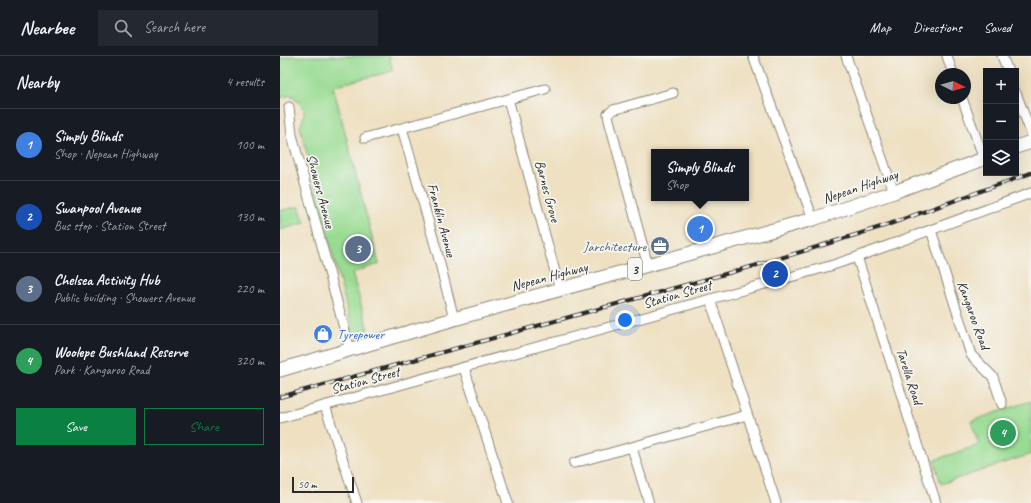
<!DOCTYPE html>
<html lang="en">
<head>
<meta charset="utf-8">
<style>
  :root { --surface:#171b24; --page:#242831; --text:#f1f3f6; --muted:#9ea1a6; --line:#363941; --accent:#0b8043 }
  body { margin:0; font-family:Caveat,sans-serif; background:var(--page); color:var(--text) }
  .controls { position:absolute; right:12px; top:12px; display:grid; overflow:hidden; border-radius:0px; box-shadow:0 4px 16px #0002 }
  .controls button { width:36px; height:36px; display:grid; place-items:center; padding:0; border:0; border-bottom:1px solid var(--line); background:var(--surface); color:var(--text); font:20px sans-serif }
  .compass { position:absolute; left:655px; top:12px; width:36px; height:36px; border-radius:50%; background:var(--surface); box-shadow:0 4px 16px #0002; rotate:95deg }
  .scale { position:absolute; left:12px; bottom:10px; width:62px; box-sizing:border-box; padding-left:4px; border:2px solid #2b2b2b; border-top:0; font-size:11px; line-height:14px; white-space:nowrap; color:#2b2b2b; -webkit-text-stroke:3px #f6f6f2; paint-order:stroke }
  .you { position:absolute; left:345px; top:264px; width:14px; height:14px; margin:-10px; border:3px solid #fff; border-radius:50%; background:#1a73e8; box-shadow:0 0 0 6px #1a73e833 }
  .badge { display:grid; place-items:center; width:26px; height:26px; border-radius:50%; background:var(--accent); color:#fff; font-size:13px; font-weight:700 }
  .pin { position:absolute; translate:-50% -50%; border:2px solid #fff; box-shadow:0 1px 4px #0006 }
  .popup { position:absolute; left:371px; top:93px; width:98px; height:52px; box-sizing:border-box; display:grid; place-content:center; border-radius:0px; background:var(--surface); filter:drop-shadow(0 1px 3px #0005); font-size:13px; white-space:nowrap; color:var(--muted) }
  .popup b { font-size:15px; color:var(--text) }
  .popup::after { content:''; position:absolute; left:50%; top:100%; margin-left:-8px; border:8px solid transparent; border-top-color:var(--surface) }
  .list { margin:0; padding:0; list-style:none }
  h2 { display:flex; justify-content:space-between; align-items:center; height:52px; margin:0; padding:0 16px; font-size:17px }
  h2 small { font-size:13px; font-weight:400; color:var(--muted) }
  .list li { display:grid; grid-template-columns:26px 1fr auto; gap:12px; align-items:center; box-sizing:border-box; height:72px; padding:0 16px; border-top:1px solid var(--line) }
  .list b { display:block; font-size:15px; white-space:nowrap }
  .list p { margin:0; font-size:13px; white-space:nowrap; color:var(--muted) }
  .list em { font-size:13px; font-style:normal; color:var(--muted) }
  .actions { display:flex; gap:8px; padding:12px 16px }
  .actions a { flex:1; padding:9px 0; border:1px solid var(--accent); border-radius:0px; text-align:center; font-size:14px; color:var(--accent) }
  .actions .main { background:var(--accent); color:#fff }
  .icon { flex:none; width:22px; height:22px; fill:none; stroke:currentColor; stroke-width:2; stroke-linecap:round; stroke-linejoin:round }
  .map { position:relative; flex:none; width:751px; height:447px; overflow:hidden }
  header { display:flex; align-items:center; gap:24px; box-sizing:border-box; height:56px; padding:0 20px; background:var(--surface); border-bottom:1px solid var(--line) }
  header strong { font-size:19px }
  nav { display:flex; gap:22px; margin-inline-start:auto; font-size:14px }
  .search { width:280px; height:36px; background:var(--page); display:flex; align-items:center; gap:10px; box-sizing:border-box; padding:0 14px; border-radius:0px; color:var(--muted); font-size:15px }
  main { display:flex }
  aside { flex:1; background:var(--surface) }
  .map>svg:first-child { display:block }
  .green { fill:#99db92; stroke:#62835e }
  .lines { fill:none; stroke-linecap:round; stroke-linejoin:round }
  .minor-casing { stroke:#8c8676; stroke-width:11 }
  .highway-casing { stroke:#8c8676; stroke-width:15 }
  .minor { stroke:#fff; stroke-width:9 }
  .highway { stroke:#fff; stroke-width:13 }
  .rail-casing { stroke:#2b2b2b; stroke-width:4 }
  .rail { stroke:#f6f6f2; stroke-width:2.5; stroke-dasharray:8; stroke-linecap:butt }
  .labels { text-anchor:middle; stroke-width:3.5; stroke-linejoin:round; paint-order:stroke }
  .shield { fill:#f6f6f2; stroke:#686867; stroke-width:1 }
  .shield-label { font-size:13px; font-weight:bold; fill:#2b2b2b }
  .street-label { font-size:14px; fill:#2b2b2b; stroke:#f6f6f2 }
  .service-label { font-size:14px; fill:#4e5e75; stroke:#f6f6f2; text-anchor:end }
  .shop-label { font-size:14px; fill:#366cbe; stroke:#f6f6f2; text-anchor:start }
</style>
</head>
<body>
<header>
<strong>Nearbee</strong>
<div class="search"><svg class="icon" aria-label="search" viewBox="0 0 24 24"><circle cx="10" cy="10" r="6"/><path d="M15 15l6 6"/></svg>Search here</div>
<nav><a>Map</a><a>Directions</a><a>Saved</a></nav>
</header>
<main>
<aside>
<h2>Nearby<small>4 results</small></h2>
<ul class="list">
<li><span class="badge" style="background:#3f7fe0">1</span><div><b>Simply Blinds</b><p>Shop · Nepean Highway</p></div><em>100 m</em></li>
<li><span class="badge" style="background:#1a4fb4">2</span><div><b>Swanpool Avenue</b><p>Bus stop · Station Street</p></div><em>130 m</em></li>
<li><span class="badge" style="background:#5c6f8a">3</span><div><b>Chelsea Activity Hub</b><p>Public building · Showers Avenue</p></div><em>220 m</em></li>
<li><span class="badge" style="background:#2e9e5b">4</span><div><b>Woolepe Bushland Reserve</b><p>Park · Kangaroo Road</p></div><em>320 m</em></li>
</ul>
<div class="actions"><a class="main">Save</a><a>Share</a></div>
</aside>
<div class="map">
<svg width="751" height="447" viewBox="0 0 751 447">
  <rect width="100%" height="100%" fill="#f6f6f2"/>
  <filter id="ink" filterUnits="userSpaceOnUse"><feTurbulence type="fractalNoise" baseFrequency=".025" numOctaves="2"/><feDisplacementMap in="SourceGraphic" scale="8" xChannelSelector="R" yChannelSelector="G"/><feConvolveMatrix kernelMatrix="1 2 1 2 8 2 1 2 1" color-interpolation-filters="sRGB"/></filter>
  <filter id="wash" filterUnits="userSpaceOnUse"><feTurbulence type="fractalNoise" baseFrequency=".012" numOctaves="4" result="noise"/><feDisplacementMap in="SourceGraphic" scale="16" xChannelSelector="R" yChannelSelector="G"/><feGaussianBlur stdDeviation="0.9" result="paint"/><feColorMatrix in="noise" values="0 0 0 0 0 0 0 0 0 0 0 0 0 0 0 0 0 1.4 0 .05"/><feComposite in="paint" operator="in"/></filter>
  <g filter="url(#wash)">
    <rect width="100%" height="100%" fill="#eee0c1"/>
    <path class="green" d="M 9,0 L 109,0 L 113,15 L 53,30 L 99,208 L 72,217 L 88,273 L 73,277 L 20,71 C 27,53 26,51 11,39 L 0,42 L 0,3 Z
      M 19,150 L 25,167 L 0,174 L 0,155 Z
      M 751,345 L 751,398 L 661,428 L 654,404 L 699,389 L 691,365 Z"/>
  </g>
  <g filter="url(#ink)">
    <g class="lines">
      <g class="minor-casing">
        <path id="minor" d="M 473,0 L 533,163
          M 566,0 L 614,136
          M 667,0 L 673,18
          M 722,0 L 728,15
          M 736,37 L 751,77
          M 682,42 L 704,103
          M 228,43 L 280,234
          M 9,51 L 12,79 L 70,294
          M 122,72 L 157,196 L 174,263
          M 85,82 L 265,33
          M 651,174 L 691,299 L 713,321 L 722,348
          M 577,201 L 656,447
          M 368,210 L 329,64 L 328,58 L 333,54 L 393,37
          M 430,243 L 496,447
          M 184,312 L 228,447
          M 45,350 L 77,447
          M 0,362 L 550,210 L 577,201 L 751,137
          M 352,392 L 369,447
          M 294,407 L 467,359"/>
      </g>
      <g class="highway-casing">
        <path id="highway" d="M 736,91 L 751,86
          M 0,314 L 174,263 L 533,163 L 614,136 L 706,102"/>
      </g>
      <use href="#minor" class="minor"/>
      <use href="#highway" class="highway"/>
      <g class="rail-casing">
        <path id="rail" d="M 0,341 L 474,210 L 537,191 L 607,169 L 751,117"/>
      </g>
      <use href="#rail" class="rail"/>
    </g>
  </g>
  <defs>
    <g id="office-disc" transform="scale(1)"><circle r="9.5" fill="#5c6f8a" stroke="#f6f6f2"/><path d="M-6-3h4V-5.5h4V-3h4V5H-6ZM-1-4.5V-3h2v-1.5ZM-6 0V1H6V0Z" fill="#fff"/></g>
    <g id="shop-disc" transform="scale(1)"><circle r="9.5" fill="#3f7fe0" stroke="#f6f6f2"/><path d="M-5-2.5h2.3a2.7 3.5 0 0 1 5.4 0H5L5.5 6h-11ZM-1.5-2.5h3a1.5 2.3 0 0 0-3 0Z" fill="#fff"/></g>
  </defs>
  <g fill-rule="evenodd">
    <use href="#office-disc" x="380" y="190"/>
    <use href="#shop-disc" x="43" y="278"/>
  </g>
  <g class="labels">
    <rect class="shield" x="348" y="202" width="14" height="22" rx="3"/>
    <g class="shield-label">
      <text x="355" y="218">3</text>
    </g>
    <g class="street-label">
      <text transform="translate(580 130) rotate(-19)" y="5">Nepean Highway</text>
      <text transform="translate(41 135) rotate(75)" y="5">Showers Avenue</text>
      <text transform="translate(268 135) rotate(75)" y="5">Barnes Grove</text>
      <text transform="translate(162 164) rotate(75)" y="5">Franklin Avenue</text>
      <text transform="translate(269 220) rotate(-15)" y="5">Nepean Highway</text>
      <text transform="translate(397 238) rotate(-16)" y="5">Station Street</text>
      <text transform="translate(694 259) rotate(70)" y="5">Kangaroo Road</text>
      <text transform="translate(630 320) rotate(72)" y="5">Tarella Road</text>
      <text transform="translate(85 324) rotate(-15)" y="5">Station Street</text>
    </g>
    <g class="service-label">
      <text x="366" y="195">Jarchitecture</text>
    </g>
    <g class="shop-label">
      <text x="57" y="283">Tyrepower</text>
    </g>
  </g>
</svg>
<div class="controls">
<button>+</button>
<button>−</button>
<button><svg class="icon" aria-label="layers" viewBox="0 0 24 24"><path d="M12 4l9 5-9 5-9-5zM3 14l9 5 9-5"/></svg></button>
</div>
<svg class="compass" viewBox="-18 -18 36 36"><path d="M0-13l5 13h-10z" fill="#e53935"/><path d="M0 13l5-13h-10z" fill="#9ea1a6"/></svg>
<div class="scale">50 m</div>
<div class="you"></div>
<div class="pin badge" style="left:420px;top:173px;background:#3f7fe0">1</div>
<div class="popup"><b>Simply Blinds</b>Shop</div>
<div class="pin badge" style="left:495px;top:218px;background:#1a4fb4">2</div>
<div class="pin badge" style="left:78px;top:193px;background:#5c6f8a">3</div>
<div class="pin badge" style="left:723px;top:377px;background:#2e9e5b">4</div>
</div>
</main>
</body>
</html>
